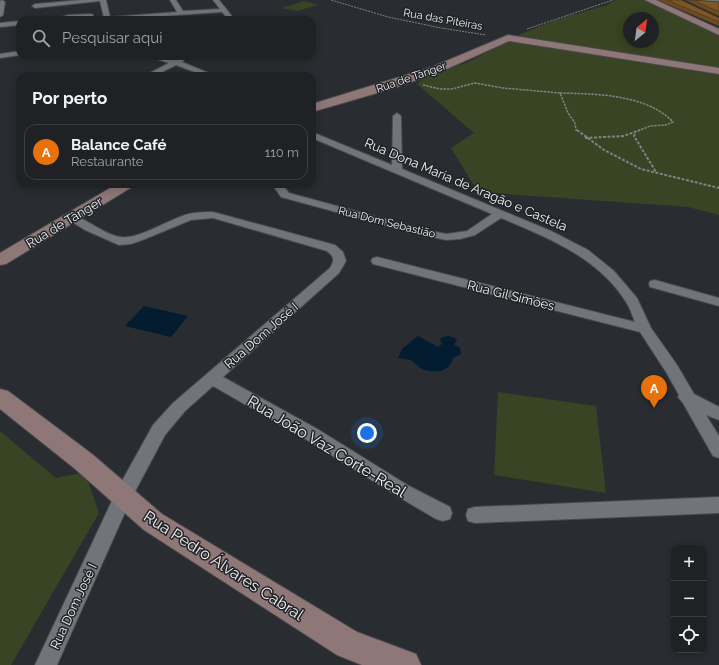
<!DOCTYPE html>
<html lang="pt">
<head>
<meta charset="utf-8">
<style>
  :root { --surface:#1f2124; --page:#2c2e31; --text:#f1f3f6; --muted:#a1a3a6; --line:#3c3e41; --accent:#8c9099 }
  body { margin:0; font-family:Raleway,sans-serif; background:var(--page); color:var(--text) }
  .controls { position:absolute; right:12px; bottom:12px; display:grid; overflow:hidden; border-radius:8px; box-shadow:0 2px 10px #0003 }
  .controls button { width:36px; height:36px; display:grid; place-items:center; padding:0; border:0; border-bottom:1px solid var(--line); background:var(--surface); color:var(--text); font:20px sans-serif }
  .compass { position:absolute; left:623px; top:12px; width:36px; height:36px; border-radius:50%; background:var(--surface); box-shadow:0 2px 10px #0003; rotate:29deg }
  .you { position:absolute; left:367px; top:433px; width:14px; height:14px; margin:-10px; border:3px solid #fff; border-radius:50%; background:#1a73e8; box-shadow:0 0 0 6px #1a73e833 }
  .badge { display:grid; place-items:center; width:26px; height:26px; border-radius:50%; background:var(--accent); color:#fff; font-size:13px; font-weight:700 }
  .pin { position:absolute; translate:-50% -33px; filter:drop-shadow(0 1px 2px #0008) }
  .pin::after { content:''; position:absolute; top:21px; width:14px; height:12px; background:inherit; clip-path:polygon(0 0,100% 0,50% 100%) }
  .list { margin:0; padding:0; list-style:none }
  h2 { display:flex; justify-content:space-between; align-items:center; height:52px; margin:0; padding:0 16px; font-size:17px }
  h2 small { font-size:13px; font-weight:400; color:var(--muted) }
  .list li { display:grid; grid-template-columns:26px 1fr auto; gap:12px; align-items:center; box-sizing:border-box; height:56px; margin:0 8px 8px; padding:0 8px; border:1px solid var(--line); border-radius:12px }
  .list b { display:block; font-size:15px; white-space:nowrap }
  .list p { margin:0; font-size:13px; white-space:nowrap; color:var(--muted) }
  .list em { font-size:13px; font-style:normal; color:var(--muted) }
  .icon { flex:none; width:22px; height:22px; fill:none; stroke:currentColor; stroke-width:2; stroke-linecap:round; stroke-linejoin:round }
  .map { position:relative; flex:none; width:719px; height:665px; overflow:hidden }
  .search { position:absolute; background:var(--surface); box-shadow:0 2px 10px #0003; left:16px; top:16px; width:300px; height:44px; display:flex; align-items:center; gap:10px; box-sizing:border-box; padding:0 14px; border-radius:12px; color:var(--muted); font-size:15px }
  .panel { position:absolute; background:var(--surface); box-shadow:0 2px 10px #0003; left:16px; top:72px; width:300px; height:116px; border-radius:12px }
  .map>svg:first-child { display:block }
  .green { fill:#384423; fill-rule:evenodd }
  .water { fill:#031c2f }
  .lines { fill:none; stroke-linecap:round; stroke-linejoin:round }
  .street-casing { stroke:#474a4d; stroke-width:2 }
  .secondary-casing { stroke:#474a4d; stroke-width:2 }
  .path-far2 { stroke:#808285; stroke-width:1; stroke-dasharray:2 1; stroke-linecap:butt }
  .path-far1 { stroke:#808285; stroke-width:1.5; stroke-dasharray:2.5 1; stroke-linecap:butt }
  .path { stroke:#808285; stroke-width:2; stroke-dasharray:3 1.5; stroke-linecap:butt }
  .street { fill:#717479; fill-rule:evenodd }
  .secondary { fill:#8f7778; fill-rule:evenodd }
  .wall { fill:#6c4b22 }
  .building { fill:#7d5728; stroke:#583d1c }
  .labels { text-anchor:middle; stroke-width:3; stroke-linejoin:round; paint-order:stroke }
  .far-street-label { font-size:11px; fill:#eff1f3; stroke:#202226 }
  .street-label { font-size:13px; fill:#eff1f3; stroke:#202226 }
  .near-street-label { font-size:16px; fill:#eff1f3; stroke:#202226 }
</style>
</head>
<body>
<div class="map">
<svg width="719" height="665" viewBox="0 0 719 665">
  <rect width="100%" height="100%" fill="#292c30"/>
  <path class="green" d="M 616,0 L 646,0 L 719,34 L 719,68 L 516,36 L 558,19 L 607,5 ZM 629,18 L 653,18 L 653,42 L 629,42 Z
    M 304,1 L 318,5 L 297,11 L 282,8 Z
    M 507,42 L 514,42 L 719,72 L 719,215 L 688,207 L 478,192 L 451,148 L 474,133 L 417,84 L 424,78 L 468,62 Z
    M 498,392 L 596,406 L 606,493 L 494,475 Z
    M 0,431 L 56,478 L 81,473 L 87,478 L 99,513 L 11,665 L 0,665 Z"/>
  <path class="water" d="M 144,306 L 188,316 L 171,337 L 125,326 Z
    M 418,336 L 438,347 L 442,344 L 440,340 L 442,337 L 449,336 L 457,339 L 454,345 L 460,347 L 461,354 L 453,358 C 450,373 433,374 420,368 C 417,366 414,361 410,360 C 407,359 402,359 398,358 L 402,349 Z"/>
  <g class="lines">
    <g class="street-casing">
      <path id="street" d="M 2,0 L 5,2 L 3,15 L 0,17 L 0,1 Z
        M 81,0 L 106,0 L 110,17 L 177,12 L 170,0 L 176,0 L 183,11 L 220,9 L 213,0 L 219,0 L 235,20 L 229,20 L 222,12 L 106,20 L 104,18 L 100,1 L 35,8 L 32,6 L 35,4 Z
        M 694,0 L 719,0 L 719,4 L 697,2 Z
        M 91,14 L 93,15 L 93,17 L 53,20 L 68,15 Z
        M 20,21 L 20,25 L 0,27 L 0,23 Z
        M 20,51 L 20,55 L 0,58 L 0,54 Z
        M 147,56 L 160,56 L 175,60 L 183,58 L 184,60 L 182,62 L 216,76 L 205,76 L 176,65 L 154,76 L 144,76 L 169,63 Z
        M 397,113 L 401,116 L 402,169 L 551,231 L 588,250 L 614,271 L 637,298 L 651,328 L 677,365 L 694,394 L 719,407 L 719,420 L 706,415 L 719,436 L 719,458 L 713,456 L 683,403 L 678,397 L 679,395 L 666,372 L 640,332 L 373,264 L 371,261 L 373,258 L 377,257 L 635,322 C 632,315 630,308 626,302 C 599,258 547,237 501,218 L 475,235 L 460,239 L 446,240 L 413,233 L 281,197 L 272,184 L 282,184 L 289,193 L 418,228 L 446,234 L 467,231 L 492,214 L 312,138 L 312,132 L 392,165 L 393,116 Z
        M 213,212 L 335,245 L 343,252 L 346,261 L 339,273 L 223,377 L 319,430 L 409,486 L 450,507 L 452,513 L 450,519 L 443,521 L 436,519 L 397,496 L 307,440 L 213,386 L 185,411 L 165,435 L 131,499 L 57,665 L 35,665 L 117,490 L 153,425 L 173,403 L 330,268 C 335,259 334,257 327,251 L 213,218 L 191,220 L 145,239 L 131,244 L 119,245 L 85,230 L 64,217 L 70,214 C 86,218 104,235 121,237 C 136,240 169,220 185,215 C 194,212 204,212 213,212 Z
        M 655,280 L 719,298 L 719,306 L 650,287 L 649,284 L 650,281 Z
        M 719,497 L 719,513 L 475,523 L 468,521 L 466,515 L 468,509 L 475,507 Z"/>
    </g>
    <g class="secondary-casing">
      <path id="secondary" d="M 645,0 L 656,0 L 719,29 L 719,35 Z
        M 508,35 L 719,68 L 719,74 L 509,41 L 440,72 L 391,89 L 312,112 L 312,104 L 432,67 Z
        M 117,184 L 134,184 L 132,187 L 6,264 L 0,265 L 0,253 Z
        M 0,389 L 8,391 L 92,454 L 162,514 L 357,632 L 416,654 L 421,665 L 362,665 L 337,655 L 144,530 L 74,468 L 0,409 Z"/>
    </g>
    <path class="path-far2" d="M 331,0 L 388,17 L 441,28 L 486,35
      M 527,29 L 613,0"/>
    <path class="path-far1" d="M 423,85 L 440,89 L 452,89 L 475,83 L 503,88 L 560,93 L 568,113 L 575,123 L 576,130 L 578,131
      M 560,93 C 596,94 646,94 673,122 L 666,125 L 650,126 L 638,131"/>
    <path class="path" d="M 577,130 L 604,150 L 641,169 L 719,188
      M 635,134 L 634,136 L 656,172
      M 585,138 L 624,136 L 640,130"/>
    <use href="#street" class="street"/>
    <use href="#secondary" class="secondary"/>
  </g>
  <path class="wall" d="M 658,0 L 681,0 L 719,18 L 719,26 Z
    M 685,0 L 719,2 L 719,16 Z"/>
  <path class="building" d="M 667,0 L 681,0 L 719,18 L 719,22 Z
    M 693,0 L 719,2 L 719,12 Z"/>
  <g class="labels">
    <g class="far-street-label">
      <text transform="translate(443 19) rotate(10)" y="4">Rua das Piteiras</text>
      <text transform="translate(411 77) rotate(-19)" y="4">Rua de Tânger</text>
      <text transform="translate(387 222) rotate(14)" y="4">Rua Dom Sebastião</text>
    </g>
    <g class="street-label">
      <text transform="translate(466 184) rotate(23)" y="5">Rua Dona Maria de Aragão e Castela</text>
      <text transform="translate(64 222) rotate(-31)" y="5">Rua de Tânger</text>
      <text transform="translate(511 295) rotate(14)" y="5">Rua Gil Simões</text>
      <text transform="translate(261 335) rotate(-41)" y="5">Rua Dom José I</text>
      <text transform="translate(73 606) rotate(-65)" y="5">Rua Dom José I</text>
    </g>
    <g class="near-street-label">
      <text transform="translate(327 446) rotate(31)" y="6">Rua João Vaz Corte-Real</text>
      <text transform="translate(224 565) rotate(33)" y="6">Rua Pedro Álvares Cabral</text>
    </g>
  </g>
</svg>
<div class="controls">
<button>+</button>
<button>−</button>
<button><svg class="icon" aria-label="locate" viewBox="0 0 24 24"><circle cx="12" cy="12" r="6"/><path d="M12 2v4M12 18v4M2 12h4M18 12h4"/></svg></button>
</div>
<svg class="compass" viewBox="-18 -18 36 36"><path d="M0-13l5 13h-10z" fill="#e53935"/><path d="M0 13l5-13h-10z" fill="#a1a3a6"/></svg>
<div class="you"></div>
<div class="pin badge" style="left:654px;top:408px;background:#e8710a">A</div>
<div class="search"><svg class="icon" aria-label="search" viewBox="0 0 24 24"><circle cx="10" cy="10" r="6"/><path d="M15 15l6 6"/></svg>Pesquisar aqui</div>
<section class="panel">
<h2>Por perto<small></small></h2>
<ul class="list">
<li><span class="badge" style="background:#e8710a">A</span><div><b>Balance Café</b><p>Restaurante</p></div><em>110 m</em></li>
</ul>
</section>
</div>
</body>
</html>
